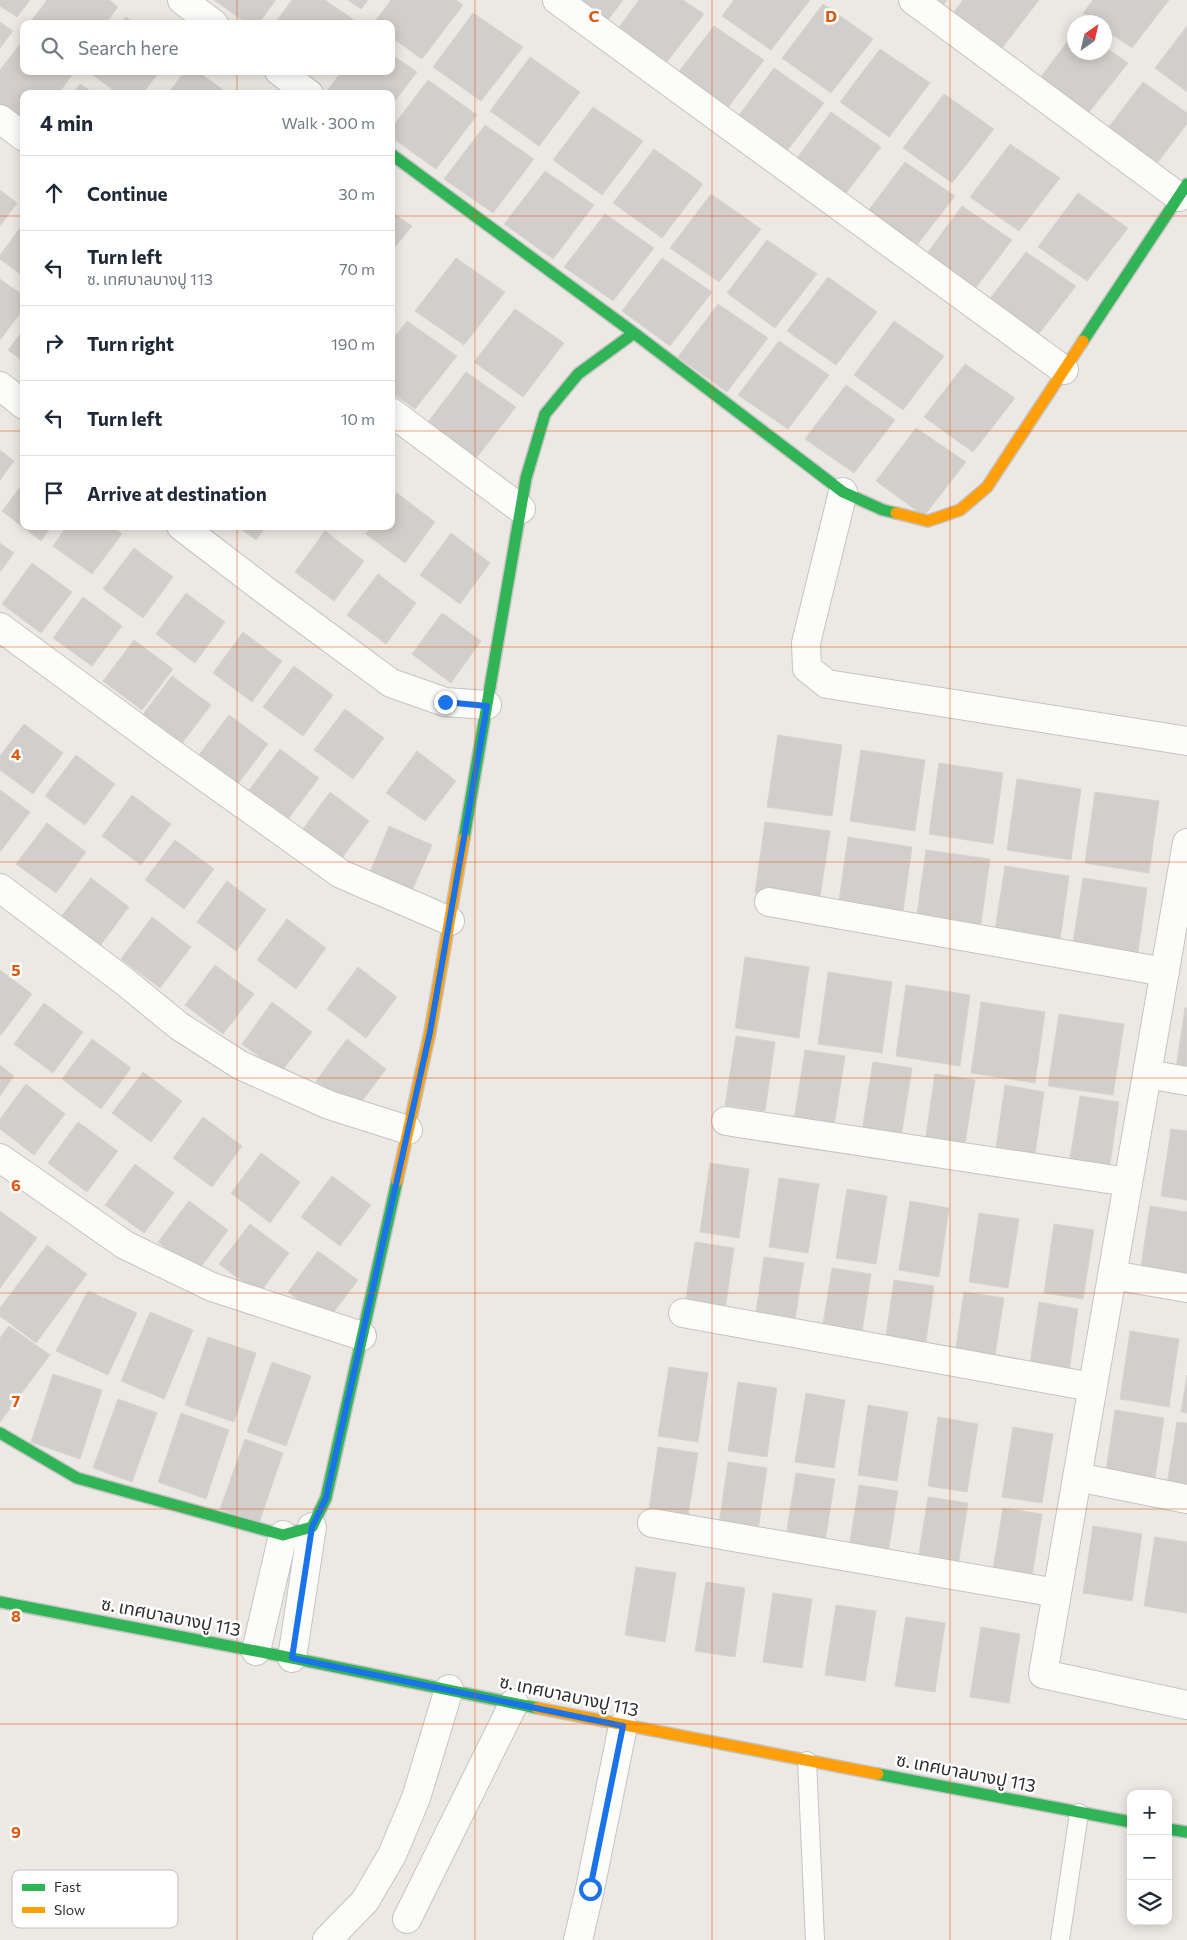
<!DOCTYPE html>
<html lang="en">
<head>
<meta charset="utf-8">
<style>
  :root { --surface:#fff; --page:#f6f6f7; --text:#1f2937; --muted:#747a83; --line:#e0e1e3 }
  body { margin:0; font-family:Commissioner,"Noto Sans Thai",sans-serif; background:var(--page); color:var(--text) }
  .controls { position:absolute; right:15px; bottom:15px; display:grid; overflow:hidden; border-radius:10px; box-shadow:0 2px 12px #0003 }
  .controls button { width:45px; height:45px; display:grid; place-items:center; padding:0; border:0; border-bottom:1px solid var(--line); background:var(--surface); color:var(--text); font:25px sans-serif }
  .compass { position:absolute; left:1067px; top:15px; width:45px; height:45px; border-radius:50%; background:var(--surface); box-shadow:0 2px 12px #0003; rotate:34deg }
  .stop { position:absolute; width:15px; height:15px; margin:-11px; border:4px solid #1a73e8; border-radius:50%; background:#fff }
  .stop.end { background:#1a73e8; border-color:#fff; box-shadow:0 1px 5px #0008 }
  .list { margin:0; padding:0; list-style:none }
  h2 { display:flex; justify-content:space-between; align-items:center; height:65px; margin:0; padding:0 20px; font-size:21px }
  h2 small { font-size:16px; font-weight:400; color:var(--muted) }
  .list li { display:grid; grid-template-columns:32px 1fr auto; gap:15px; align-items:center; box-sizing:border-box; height:75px; padding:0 20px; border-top:1px solid var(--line) }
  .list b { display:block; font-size:19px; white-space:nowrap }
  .list p { margin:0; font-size:16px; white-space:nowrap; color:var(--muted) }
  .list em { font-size:16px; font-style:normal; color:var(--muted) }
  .icon { flex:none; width:28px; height:28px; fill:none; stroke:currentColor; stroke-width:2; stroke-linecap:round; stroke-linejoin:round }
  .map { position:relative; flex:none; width:1187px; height:1940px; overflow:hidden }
  .search { position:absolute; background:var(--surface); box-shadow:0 2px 12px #0003; left:20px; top:20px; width:375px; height:55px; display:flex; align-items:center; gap:12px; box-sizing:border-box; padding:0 18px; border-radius:10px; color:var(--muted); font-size:19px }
  .panel { position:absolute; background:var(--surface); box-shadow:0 2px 12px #0003; left:20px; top:90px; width:375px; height:440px; border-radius:10px }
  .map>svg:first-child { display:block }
  .building { fill:#d1cecb; stroke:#d7d4d0 }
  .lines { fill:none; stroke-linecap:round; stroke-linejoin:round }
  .lane-casing { stroke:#c5c4c5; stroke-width:20 }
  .street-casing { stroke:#c5c4c5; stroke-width:30 }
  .fast-casing { stroke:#c5c4c5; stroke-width:14 }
  .slow-casing { stroke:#c5c4c5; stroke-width:14 }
  .lane { stroke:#fcfcfb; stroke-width:18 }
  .street { stroke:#fcfcfb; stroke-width:28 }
  .fast { stroke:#30b455; stroke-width:11 }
  .slow { stroke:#ff9f0a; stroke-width:11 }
  .route { stroke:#1a73e8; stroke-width:6 }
  .grid { fill:none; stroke:#df570e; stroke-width:1; stroke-opacity:0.55 }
  .labels { text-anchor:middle; stroke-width:5; stroke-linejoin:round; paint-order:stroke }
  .street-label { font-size:18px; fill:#2e2e2e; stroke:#fff }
  .key { fill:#fff; stroke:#c0c0c0; stroke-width:1 }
  .key-label { font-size:14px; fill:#2e2e2e }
  .grid-label { font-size:16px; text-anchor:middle; font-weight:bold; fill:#df570e; stroke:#fff; stroke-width:5; stroke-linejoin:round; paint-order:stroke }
</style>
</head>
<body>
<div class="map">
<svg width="1187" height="1940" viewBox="0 0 1187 1940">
  <rect width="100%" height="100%" fill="#ece8e4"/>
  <path class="building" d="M 0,0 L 30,0 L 17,17 L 0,6 Z
    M 47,0 L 109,0 L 118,7 L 105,24 L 29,24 Z
    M 214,0 L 276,0 L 258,24 L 248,24 Z
    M 292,0 L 325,0 L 353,19 L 350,24 L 274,24 Z
    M 348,0 L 368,0 L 361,9 Z
    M 391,0 L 456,0 L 463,5 L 422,59 L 391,37 L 391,24 L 373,24 Z
    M 572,0 L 623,0 L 605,24 Z
    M 639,0 L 683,0 L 704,14 L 662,68 L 614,34 Z
    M 734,0 L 810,0 L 771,50 L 722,16 Z
    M 931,0 L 947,0 L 942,7 Z
    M 963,0 L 1039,0 L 999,52 L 950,17 Z
    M 1093,0 L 1169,0 L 1132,48 L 1104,29 L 1104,22 L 1096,22 L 1083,13 Z
    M 823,4 L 873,39 L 831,93 L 782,58 Z
    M 473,13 L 523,47 L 481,101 L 433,67 Z
    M 126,17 L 136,24 L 120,24 Z
    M 0,22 L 13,31 L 0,48 Z
    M 714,26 L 764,60 L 723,114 L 673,79 Z
    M 1187,26 L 1187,92 L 1155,68 Z
    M 1074,33 L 1074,52 L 1104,52 L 1104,46 L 1128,63 L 1086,116 L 1037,82 Z
    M 23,40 L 24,71 L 69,71 L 73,74 L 58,94 L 24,94 L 24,122 L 0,105 L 0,70 Z
    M 880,49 L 930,83 L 889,137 L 840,102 Z
    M 391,54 L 417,72 L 391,106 L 391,94 L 330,94 L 327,91 L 342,71 L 391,71 Z
    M 530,57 L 580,92 L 539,146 L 490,111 Z
    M 774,68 L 824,103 L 783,156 L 734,122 Z
    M 87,71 L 160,71 L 142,94 L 119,94 Z
    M 185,71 L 197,71 L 229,94 L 168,94 Z
    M 428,80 L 477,115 L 436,169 L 391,137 L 391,129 Z
    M 1143,82 L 1187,113 L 1187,124 L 1151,171 L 1102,136 Z
    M 80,84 L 95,94 L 73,94 Z
    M 944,94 L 994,129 L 952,183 L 903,148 Z
    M 593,107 L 643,141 L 602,195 L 553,160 Z
    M 831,112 L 881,147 L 840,201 L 791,166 Z
    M 485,125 L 534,159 L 493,213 L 444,179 Z
    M 1010,144 L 1060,178 L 1019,231 L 970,197 Z
    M 654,149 L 703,184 L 662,238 L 613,203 Z
    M 905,162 L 955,196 L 913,250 L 865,215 Z
    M 545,171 L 594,205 L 553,259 L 504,224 Z
    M 0,190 L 17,203 L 0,226 Z
    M 1078,193 L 1128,228 L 1087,281 L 1038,247 Z
    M 711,194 L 761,229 L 719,282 L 670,248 Z
    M 962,206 L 1012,240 L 971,294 L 922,260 Z
    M 391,212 L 412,226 L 391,252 Z
    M 605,214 L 654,248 L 613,301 L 564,267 Z
    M 24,223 L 24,277 L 0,259 L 0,255 Z
    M 767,240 L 817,274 L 775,328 L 727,293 Z
    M 1026,252 L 1076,286 L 1034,340 L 985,305 Z
    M 456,258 L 505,292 L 464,345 L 415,311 Z
    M 662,258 L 712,292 L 670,346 L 622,311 Z
    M 828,277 L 877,312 L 836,365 L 787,331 Z
    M 0,279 L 24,296 L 24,308 L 0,340 Z
    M 718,304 L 768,338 L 727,392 L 678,357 Z
    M 515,309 L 564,343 L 523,397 L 474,362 Z
    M 407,321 L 457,356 L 415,409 L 391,392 L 391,342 Z
    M 894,321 L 944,356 L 903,410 L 854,375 Z
    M 24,329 L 24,362 L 8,350 Z
    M 779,341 L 829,375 L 788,429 L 738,395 Z
    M 965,364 L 1015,398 L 973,452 L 924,417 Z
    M 466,372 L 516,407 L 474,461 L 425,426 Z
    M 846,385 L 895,420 L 854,473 L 805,439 Z
    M 916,428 L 966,462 L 924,516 L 876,481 Z
    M 0,450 L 14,461 L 0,480 Z
    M 24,482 L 24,526 L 52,526 L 41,541 L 2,511 Z
    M 397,493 L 435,522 L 405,563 L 366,534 L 372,526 L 391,526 L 391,500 Z
    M 67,526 L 112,526 L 122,534 L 92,574 L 53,546 Z
    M 237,526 L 266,526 L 256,540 Z
    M 325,531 L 364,561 L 334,601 L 295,572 Z
    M 451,533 L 490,563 L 460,604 L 420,575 Z
    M 0,543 L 14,553 L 0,572 Z
    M 134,548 L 173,577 L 143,618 L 103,589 Z
    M 32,563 L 72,592 L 41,633 L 2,604 Z
    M 378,574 L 416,603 L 386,644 L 347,615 Z
    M 186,593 L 225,622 L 195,663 L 156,634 Z
    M 83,597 L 122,626 L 92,666 L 53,638 Z
    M 442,613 L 481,641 L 451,683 L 412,654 Z
    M 243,632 L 282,661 L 252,702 L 213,673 Z
    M 134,640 L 173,669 L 142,710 L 103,681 Z
    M 294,666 L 333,695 L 303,736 L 263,707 Z
    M 172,676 L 211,705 L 180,746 L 141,717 Z
    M 345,709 L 384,738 L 353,779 L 314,750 Z
    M 229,715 L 268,744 L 237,785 L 198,756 Z
    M 24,724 L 63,753 L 33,794 L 0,770 L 0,756 Z
    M 778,735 L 842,745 L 832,816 L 767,807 Z
    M 280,749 L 319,778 L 288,819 L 249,790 Z
    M 861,750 L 925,760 L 915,831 L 850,821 Z
    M 417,751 L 456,781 L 425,821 L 386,793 Z
    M 76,755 L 115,784 L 85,825 L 45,796 Z
    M 939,763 L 1003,773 L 993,844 L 929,834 Z
    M 1017,779 L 1081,789 L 1071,860 L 1007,850 Z
    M 0,790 L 30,812 L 0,852 Z
    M 330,792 L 369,821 L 339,862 L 300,833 Z
    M 1095,792 L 1159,801 L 1149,873 L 1085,863 Z
    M 132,795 L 171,824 L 141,865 L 102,836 Z
    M 765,822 L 830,831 L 819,903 L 755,893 Z
    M 47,823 L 86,852 L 56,893 L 16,864 Z
    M 389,826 L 432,845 L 410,895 L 368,877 Z
    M 848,837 L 912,847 L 902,918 L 838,908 Z
    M 175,840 L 214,869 L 184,909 L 145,880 Z
    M 926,850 L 990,859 L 980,930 L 916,921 Z
    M 1005,866 L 1069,876 L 1059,947 L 994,937 Z
    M 91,878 L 129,907 L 99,947 L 60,918 Z
    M 1083,878 L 1147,888 L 1137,959 L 1072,949 Z
    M 227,881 L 266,910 L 236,951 L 197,922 Z
    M 152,917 L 191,947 L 160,988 L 121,959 Z
    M 287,919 L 326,948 L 296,989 L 257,960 Z
    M 745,957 L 809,967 L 799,1038 L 735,1028 Z
    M 215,965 L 254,994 L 223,1034 L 185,1005 Z
    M 358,967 L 397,997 L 366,1038 L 327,1009 Z
    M 0,970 L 32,994 L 1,1035 L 0,1034 Z
    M 828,972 L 892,982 L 882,1053 L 818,1044 Z
    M 906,985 L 970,995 L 960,1066 L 896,1056 Z
    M 272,1002 L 312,1032 L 281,1072 L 242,1044 Z
    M 981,1002 L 1045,1012 L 1035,1083 L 971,1073 Z
    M 44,1003 L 83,1032 L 53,1073 L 14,1044 Z
    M 1185,1008 L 1187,1008 L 1187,1077 L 1175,1075 Z
    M 1059,1014 L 1124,1024 L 1113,1095 L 1048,1086 Z
    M 736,1036 L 775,1042 L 765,1111 L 725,1105 Z
    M 92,1039 L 131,1068 L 101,1109 L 62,1079 Z
    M 347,1039 L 386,1069 L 356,1109 L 316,1081 Z
    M 805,1050 L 845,1056 L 834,1126 L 794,1120 Z
    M 873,1062 L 912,1068 L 901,1137 L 862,1131 Z
    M 0,1065 L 14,1076 L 0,1096 Z
    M 143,1072 L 182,1101 L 151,1142 L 112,1113 Z
    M 935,1074 L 975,1080 L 964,1149 L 925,1143 Z
    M 26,1084 L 65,1114 L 34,1155 L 0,1129 L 0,1119 Z
    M 1005,1085 L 1044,1092 L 1034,1161 L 995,1155 Z
    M 1080,1096 L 1119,1102 L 1109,1171 L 1069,1165 Z
    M 203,1117 L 242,1146 L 212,1187 L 173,1158 Z
    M 78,1122 L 118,1151 L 87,1192 L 48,1163 Z
    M 1171,1129 L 1187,1131 L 1187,1200 L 1161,1196 Z
    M 261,1153 L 300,1182 L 270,1223 L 231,1193 Z
    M 710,1163 L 749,1169 L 739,1238 L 700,1232 Z
    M 135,1164 L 174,1193 L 144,1233 L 105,1205 Z
    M 332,1176 L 371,1205 L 340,1246 L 301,1217 Z
    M 779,1178 L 819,1184 L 808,1253 L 769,1247 Z
    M 847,1189 L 887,1196 L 876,1264 L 836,1258 Z
    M 189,1201 L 228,1230 L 198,1271 L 158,1242 Z
    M 910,1201 L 949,1208 L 939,1277 L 899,1270 Z
    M 1150,1206 L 1187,1212 L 1187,1281 L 1140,1273 Z
    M 0,1211 L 37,1238 L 0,1288 Z
    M 979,1213 L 1019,1219 L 1008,1288 L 969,1282 Z
    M 250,1224 L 289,1253 L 259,1294 L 219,1264 Z
    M 1054,1224 L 1094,1230 L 1083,1299 L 1044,1293 Z
    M 695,1242 L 734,1248 L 724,1317 L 684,1311 Z
    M 47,1245 L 87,1274 L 36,1343 L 0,1316 L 0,1308 Z
    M 318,1251 L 358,1280 L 327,1321 L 288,1292 Z
    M 764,1257 L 804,1263 L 793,1332 L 754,1326 Z
    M 832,1268 L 871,1274 L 860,1344 L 821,1337 Z
    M 894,1280 L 934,1286 L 924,1355 L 884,1349 Z
    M 88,1291 L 137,1313 L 108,1375 L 56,1351 Z
    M 964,1292 L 1004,1298 L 993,1367 L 954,1361 Z
    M 1039,1302 L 1078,1309 L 1068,1378 L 1029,1371 Z
    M 150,1312 L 193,1330 L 164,1399 L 121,1381 Z
    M 9,1326 L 50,1355 L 0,1422 L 0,1338 Z
    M 1130,1331 L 1179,1339 L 1169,1407 L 1120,1399 Z
    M 208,1337 L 256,1353 L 234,1422 L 185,1405 Z
    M 272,1362 L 311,1376 L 286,1446 L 247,1432 Z
    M 669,1367 L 708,1373 L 698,1442 L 658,1436 Z
    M 53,1374 L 102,1390 L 80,1459 L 31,1442 Z
    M 1187,1375 L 1187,1413 L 1181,1412 Z
    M 738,1382 L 777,1388 L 767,1457 L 728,1451 Z
    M 806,1393 L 845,1400 L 834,1468 L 795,1462 Z
    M 118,1399 L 157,1413 L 132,1482 L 93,1468 Z
    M 868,1405 L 908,1412 L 897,1481 L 858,1475 Z
    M 1115,1410 L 1164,1418 L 1154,1485 L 1105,1478 Z
    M 181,1413 L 229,1430 L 206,1499 L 158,1482 Z
    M 938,1417 L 978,1424 L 967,1492 L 928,1486 Z
    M 1177,1422 L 1187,1423 L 1187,1494 L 1166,1491 Z
    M 1013,1427 L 1053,1434 L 1042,1503 L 1002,1497 Z
    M 245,1439 L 283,1453 L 259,1523 L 220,1509 Z
    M 658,1447 L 698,1453 L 687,1522 L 648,1516 Z
    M 728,1462 L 767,1468 L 757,1537 L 718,1531 Z
    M 796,1473 L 835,1479 L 824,1548 L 785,1542 Z
    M 859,1485 L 898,1491 L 887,1560 L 848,1554 Z
    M 928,1497 L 968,1503 L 957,1572 L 917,1566 Z
    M 1003,1508 L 1042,1514 L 1031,1583 L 992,1576 Z
    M 1093,1526 L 1142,1534 L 1132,1601 L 1083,1593 Z
    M 1155,1537 L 1187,1542 L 1187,1613 L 1144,1606 Z
    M 636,1567 L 676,1573 L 665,1642 L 625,1635 Z
    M 706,1582 L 745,1588 L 735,1657 L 695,1651 Z
    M 773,1593 L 812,1599 L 802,1668 L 763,1662 Z
    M 836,1605 L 876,1611 L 865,1681 L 825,1675 Z
    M 906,1617 L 945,1623 L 935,1692 L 895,1686 Z
    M 981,1627 L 1020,1634 L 1009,1703 L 970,1697 Z"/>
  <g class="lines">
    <g class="lane-casing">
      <path id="lane" d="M 807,1761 L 815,1940
        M 1060,1940 L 1079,1813"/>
    </g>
    <g class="street-casing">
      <path id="street" d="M 182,0 L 214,24
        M 557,0 L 1064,370
        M 913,0 L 1179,197
        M 279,71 L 309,94
        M 0,119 L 24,137
        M 0,386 L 24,405
        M 391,412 L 521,509
        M 843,492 L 806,643 L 807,668 L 827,684 L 1187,741
        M 181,526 L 266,591 L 391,683 L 445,702 L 487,705
        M 0,627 L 163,747 L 341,874 L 450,921
        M 1187,843 L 1043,1674 L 1187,1705
        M 0,888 L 124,981 L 179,1026 L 240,1065 L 329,1105 L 408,1130
        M 769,902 L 1165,972
        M 1147,1074 L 1187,1081
        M 726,1121 L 1128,1182
        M 0,1158 L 125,1245 L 212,1287 L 362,1336
        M 1112,1275 L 1187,1288
        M 683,1313 L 1092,1387
        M 1077,1477 L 1187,1499
        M 652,1523 L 1057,1593
        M 256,1651 L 283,1535
        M 292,1658 L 312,1527
        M 407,1919 L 514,1703
        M 327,1940 L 365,1901 L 392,1855 L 416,1798 L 449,1689
        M 578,1940 L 590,1889 L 623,1726"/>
    </g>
    <g class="fast-casing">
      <path id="fast" d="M 391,154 L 634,333 L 843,492 L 883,510 L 896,513
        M 1083,341 L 1187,184
        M 464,838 L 526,478 L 545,414 L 578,374 L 634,333
        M 0,1433 L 77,1478 L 283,1535 L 312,1527 L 326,1498 L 397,1181
        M 0,1602 L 292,1658 L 537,1708
        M 878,1774 L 1131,1822
        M 1168,1829 L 1187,1832"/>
    </g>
    <g class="slow-casing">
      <path id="slow" d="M 896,513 L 928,521 L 960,510 L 987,487 L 1083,341
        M 397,1181 L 430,1032 L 464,838
        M 537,1708 L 878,1774"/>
    </g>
    <use href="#lane" class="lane"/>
    <use href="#street" class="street"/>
    <use href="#fast" class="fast"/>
    <use href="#slow" class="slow"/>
  </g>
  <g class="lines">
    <path class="route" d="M 445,702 L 487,706 L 430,1032 L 326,1498 L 312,1527 L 292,1658 L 623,1726 L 590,1889"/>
  </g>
  <path class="grid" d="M 237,0 L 237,24M 475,0 L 475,1940M 712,0 L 712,1940M 950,0 L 950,1940M 237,71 L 237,94M 0,216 L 24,216M 391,216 L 1187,216M 0,431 L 24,431M 391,431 L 1187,431M 237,526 L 237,1940M 0,647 L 1187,647M 0,862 L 1187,862M 0,1078 L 1187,1078M 0,1293 L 1187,1293M 0,1509 L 1187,1509M 0,1724 L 1187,1724"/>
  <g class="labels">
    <g class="street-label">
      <text transform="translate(171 1617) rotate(11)" y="6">ซ. เทศบาลบางปู 113</text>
      <text transform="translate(569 1696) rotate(12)" y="6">ซ. เทศบาลบางปู 113</text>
      <text transform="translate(966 1773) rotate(11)" y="6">ซ. เทศบาลบางปู 113</text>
    </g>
  </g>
  <rect x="12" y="1870" width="166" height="58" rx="8" class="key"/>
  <rect x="22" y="1884" width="23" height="7" fill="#30b455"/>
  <rect x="22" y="1907" width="23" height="6" fill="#ff9f0a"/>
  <g class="key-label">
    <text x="54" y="1892">Fast</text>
    <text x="54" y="1915">Slow</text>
  </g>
  <g class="grid-label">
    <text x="594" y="22">C</text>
    <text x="831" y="22">D</text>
    <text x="16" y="760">4</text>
    <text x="16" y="976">5</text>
    <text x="16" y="1191">6</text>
    <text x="16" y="1407">7</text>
    <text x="16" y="1622">8</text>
    <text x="16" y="1838">9</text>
  </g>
</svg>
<div class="controls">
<button>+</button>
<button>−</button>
<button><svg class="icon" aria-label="layers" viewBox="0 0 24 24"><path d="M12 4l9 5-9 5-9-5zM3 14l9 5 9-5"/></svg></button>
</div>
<svg class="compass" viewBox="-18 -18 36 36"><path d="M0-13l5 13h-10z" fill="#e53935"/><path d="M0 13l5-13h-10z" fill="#747a83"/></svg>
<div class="stop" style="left:590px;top:1889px"></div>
<div class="stop end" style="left:445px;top:702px"></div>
<div class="search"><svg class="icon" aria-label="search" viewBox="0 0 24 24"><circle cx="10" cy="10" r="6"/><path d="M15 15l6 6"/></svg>Search here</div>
<section class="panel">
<h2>4 min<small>Walk · 300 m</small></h2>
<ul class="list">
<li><svg class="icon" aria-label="ahead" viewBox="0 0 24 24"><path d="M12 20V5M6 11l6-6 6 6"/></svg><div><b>Continue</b></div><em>30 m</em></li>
<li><svg class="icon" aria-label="left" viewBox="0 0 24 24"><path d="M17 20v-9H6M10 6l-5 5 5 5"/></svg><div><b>Turn left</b><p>ซ. เทศบาลบางปู 113</p></div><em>70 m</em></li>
<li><svg class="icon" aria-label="right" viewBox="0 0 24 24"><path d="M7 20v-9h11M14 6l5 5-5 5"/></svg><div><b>Turn right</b></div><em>190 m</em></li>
<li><svg class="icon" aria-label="left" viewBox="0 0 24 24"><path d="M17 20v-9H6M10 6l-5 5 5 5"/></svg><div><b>Turn left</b></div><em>10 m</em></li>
<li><svg class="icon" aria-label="arrive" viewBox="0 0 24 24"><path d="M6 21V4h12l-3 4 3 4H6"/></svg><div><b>Arrive at destination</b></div></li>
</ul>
</section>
</div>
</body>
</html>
